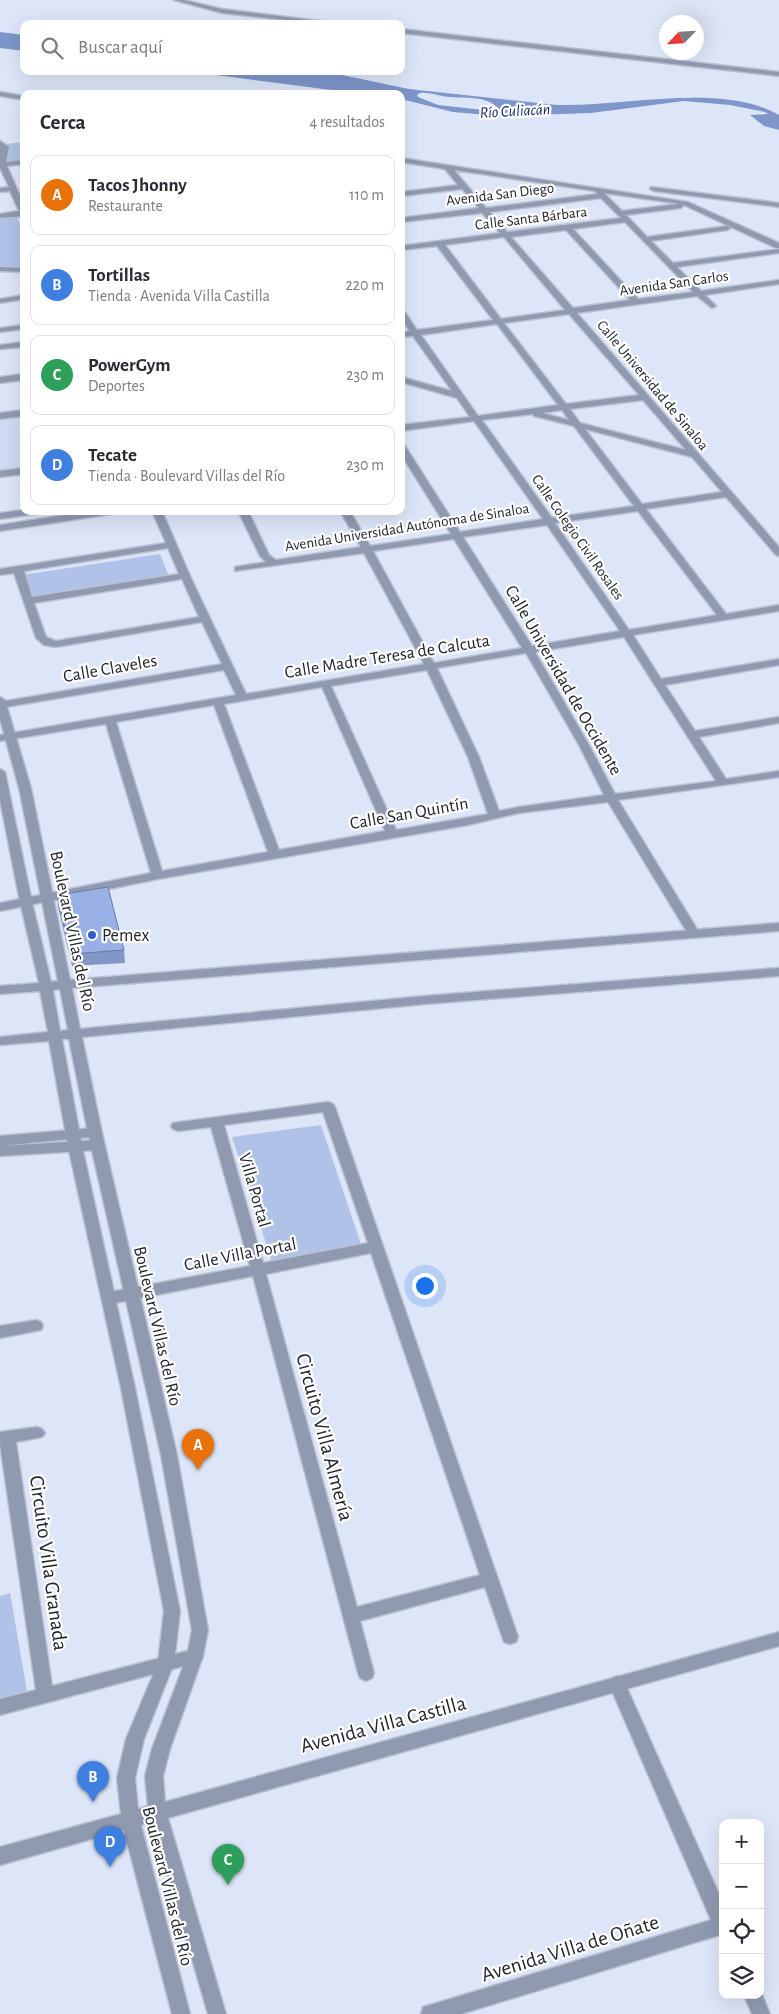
<!DOCTYPE html>
<html lang="es">
<head>
<meta charset="utf-8">
<style>
  :root { --surface:#fff; --page:#f2f2f3; --text:#2b2b33; --muted:#7c7c81; --line:#e1e1e2; --accent:#335bcb }
  body { margin:0; font-family:"Alegreya Sans",sans-serif; background:var(--page); color:var(--text) }
  .controls { position:absolute; right:15px; bottom:15px; display:grid; overflow:hidden; border-radius:10px; box-shadow:0 5px 20px #0002 }
  .controls button { width:45px; height:45px; display:grid; place-items:center; padding:0; border:0; border-bottom:1px solid var(--line); background:var(--surface); color:var(--text); font:25px sans-serif }
  .compass { position:absolute; left:659px; top:15px; width:45px; height:45px; border-radius:50%; background:var(--surface); box-shadow:0 5px 20px #0002; rotate:245deg }
  .you { position:absolute; left:424px; top:1285px; width:18px; height:18px; margin:-12px; border:4px solid #fff; border-radius:50%; background:#1a73e8; box-shadow:0 0 0 8px #1a73e833 }
  .badge { display:grid; place-items:center; width:32px; height:32px; border-radius:50%; background:var(--accent); color:#fff; font-size:16px; font-weight:700 }
  .pin { position:absolute; translate:-50% -41px; filter:drop-shadow(0 1px 2px #0008) }
  .pin::after { content:''; position:absolute; top:26px; width:18px; height:15px; background:inherit; clip-path:polygon(0 0,100% 0,50% 100%) }
  .list { margin:0; padding:0; list-style:none }
  h2 { display:flex; justify-content:space-between; align-items:center; height:65px; margin:0; padding:0 20px; font-size:21px }
  h2 small { font-size:16px; font-weight:400; color:var(--muted) }
  .list li { display:grid; grid-template-columns:32px 1fr auto; gap:15px; align-items:center; box-sizing:border-box; height:80px; margin:0 10px 10px; padding:0 10px; border:1px solid var(--line); border-radius:10px }
  .list b { display:block; font-size:19px; white-space:nowrap }
  .list p { margin:0; font-size:16px; white-space:nowrap; color:var(--muted) }
  .list em { font-size:16px; font-style:normal; color:var(--muted) }
  .icon { flex:none; width:28px; height:28px; fill:none; stroke:currentColor; stroke-width:2; stroke-linecap:round; stroke-linejoin:round }
  .map { position:relative; flex:none; width:779px; height:2014px; overflow:hidden }
  .search { position:absolute; background:var(--surface); box-shadow:0 5px 20px #0002; left:20px; top:20px; width:385px; height:55px; display:flex; align-items:center; gap:12px; box-sizing:border-box; padding:0 18px; border-radius:10px; color:var(--muted); font-size:19px }
  .panel { position:absolute; background:var(--surface); box-shadow:0 5px 20px #0002; left:20px; top:90px; width:385px; height:425px; border-radius:10px }
  .map>svg:first-child { display:block }
  .built { fill:#cfdbf3 }
  .green { fill:#b0c2e7 }
  .water { fill:#7e96ca; fill-rule:evenodd }
  .lines { fill:none; stroke-linecap:round; stroke-linejoin:round }
  .minor-casing { stroke:#bbc3d3; stroke-width:3 }
  .tertiary-casing { stroke:#bbc3d3; stroke-width:3 }
  .minor { fill:#8f9ab1; fill-rule:evenodd }
  .tertiary { fill:#8f9ab1; fill-rule:evenodd }
  .wall { fill:#8397c6 }
  .building { fill:#98b0e6; stroke:#6a7ba1 }
  .poi-dot { fill:#335bcb; stroke:#fff; stroke-width:2 }
  .labels { text-anchor:middle; stroke-width:4.5; stroke-linejoin:round; paint-order:stroke }
  .far-street-label { font-size:15px; fill:#21242a; stroke:#fff }
  .far-water-label { font-size:16px; font-style:italic; fill:#142a68; stroke:#fff }
  .street-label { font-size:18px; fill:#21242a; stroke:#fff }
  .poi-label { font-size:18px; fill:#21242a; stroke:#fff; text-anchor:start }
  .near-street-label { font-size:21px; fill:#21242a; stroke:#fff }
</style>
</head>
<body>
<div class="map">
<svg width="779" height="2014" viewBox="0 0 779 2014">
  <rect width="100%" height="100%" fill="#dde6f8"/>
  <path class="built" d="M 22,416 L 24,469 L 0,472 L 0,420 Z"/>
  <path class="green" d="M 24,142 L 24,161 L 4,163 L 6,144 Z
    M 17,217 L 24,235 L 24,267 L 0,269 L 0,219 Z
    M 160,554 L 169,576 L 30,598 L 22,575 Z
    M 321,1125 L 361,1244 L 272,1262 L 232,1137 Z
    M 10,1593 L 28,1697 L 0,1704 L 0,1596 Z"/>
  <path class="water" d="M 0,32 L 24,35 L 24,51 L 0,48 Z
    M 185,71 L 323,71 L 409,89 L 557,105 C 622,107 722,82 779,115 L 779,130 L 764,126 L 750,115 L 768,114 L 765,112 L 730,105 L 684,101 L 591,113 L 500,116 L 453,112 L 401,99 L 401,94 L 362,94 ZM 420,93 C 431,92 440,97 451,97 C 468,99 486,95 499,109 L 493,111 L 438,105 L 418,97 L 417,95 Z"/>
  <g class="lines">
    <g class="minor-casing">
      <path id="minor" d="M 174,0 L 184,0 L 222,9 L 344,24 L 322,24 L 222,13 Z
        M 401,29 L 779,72 L 779,76 L 401,33 Z
        M 0,92 L 24,96 L 24,100 L 0,96 Z
        M 0,141 L 9,147 L 6,162 L 24,160 L 24,164 L 7,166 L 24,205 L 24,216 L 0,218 L 0,214 L 19,211 L 10,191 L 0,192 L 0,188 L 9,187 L 0,168 Z
        M 401,158 L 688,202 L 779,243 L 779,248 L 776,248 L 684,205 L 681,208 L 626,215 L 647,237 L 727,226 L 731,228 L 727,230 L 651,241 L 673,263 L 779,249 L 779,253 L 677,267 L 701,291 L 779,280 L 779,284 L 705,295 L 716,306 L 712,308 L 697,296 L 577,313 L 779,547 L 779,556 L 776,555 L 726,497 L 646,509 L 726,614 L 779,605 L 779,611 L 633,635 L 661,679 L 779,659 L 779,665 L 665,685 L 695,731 L 779,717 L 779,723 L 699,737 L 726,779 L 779,771 L 779,777 L 618,800 L 700,934 L 698,937 L 690,937 L 608,802 L 519,813 L 468,825 L 158,879 L 0,911 L 0,903 L 151,873 L 106,724 L 0,741 L 0,735 L 236,695 L 224,670 L 0,708 L 0,702 L 222,664 L 202,622 L 56,647 L 44,645 L 36,638 L 14,573 L 0,575 L 0,569 L 166,543 L 152,511 L 162,511 L 190,576 L 246,694 L 424,664 L 364,553 L 235,571 L 235,567 L 266,562 L 260,556 L 238,511 L 248,511 L 269,555 L 276,560 L 361,547 L 340,511 L 350,511 L 370,546 L 451,534 L 401,454 L 401,443 L 405,446 L 460,532 L 543,519 L 474,421 L 401,431 L 401,425 L 470,417 L 457,398 L 401,382 L 401,377 L 452,391 L 413,336 L 401,337 L 401,333 L 410,331 L 401,319 L 401,311 L 404,311 L 417,330 L 493,320 L 437,246 L 401,250 L 401,246 L 500,233 L 482,213 L 401,222 L 401,218 L 479,208 L 462,189 L 401,196 L 401,192 L 458,185 L 445,169 L 401,162 ZM 454,170 L 595,191 L 597,194 L 486,208 ZM 604,193 L 674,203 L 678,204 L 622,211 ZM 601,198 L 621,218 L 507,232 L 490,212 ZM 625,222 L 693,292 L 638,299 L 573,229 ZM 566,230 L 630,300 L 573,308 L 511,237 ZM 504,237 L 565,310 L 501,319 L 445,245 ZM 569,314 L 639,395 L 566,404 L 504,323 ZM 497,324 L 558,405 L 478,416 L 421,335 ZM 643,400 L 686,450 L 580,423 L 570,409 ZM 562,410 L 569,420 L 542,413 ZM 533,414 L 534,416 L 574,426 L 634,506 L 552,518 L 482,420 ZM 585,429 L 692,457 L 722,492 L 642,504 ZM 638,511 L 717,615 L 629,630 L 555,523 ZM 547,525 L 620,631 L 532,646 L 463,537 ZM 454,539 L 522,648 L 434,663 L 373,551 ZM 168,548 L 179,574 L 32,597 L 24,571 ZM 182,579 L 199,617 L 56,641 L 46,637 L 34,603 ZM 624,637 L 716,781 L 615,794 L 589,745 L 535,652 ZM 526,653 L 579,745 L 604,795 L 519,807 L 499,811 L 479,757 L 437,668 ZM 427,670 L 468,757 L 488,814 L 396,830 L 331,686 ZM 322,687 L 385,831 L 279,850 L 224,704 ZM 214,705 L 268,852 L 162,871 L 116,722 Z
        M 651,187 L 779,203 L 779,207 L 654,191 L 650,189 Z
        M 0,267 L 24,268 L 24,272 L 0,271 Z
        M 24,295 L 24,299 L 0,303 L 0,299 Z
        M 24,325 L 24,329 L 0,332 L 0,328 Z
        M 24,342 L 24,347 L 0,349 L 0,345 Z
        M 24,374 L 24,380 L 0,383 L 0,377 Z
        M 24,410 L 24,416 L 0,419 L 0,413 Z
        M 24,468 L 24,474 L 0,477 L 0,471 Z
        M 24,510 L 39,511 L 35,514 L 0,519 L 0,513 Z
        M 91,511 L 115,511 L 111,514 L 0,531 L 0,525 Z
        M 328,1102 L 333,1104 L 335,1107 L 518,1637 L 516,1642 L 510,1644 L 504,1642 L 485,1587 L 360,1621 L 374,1673 L 372,1678 L 366,1681 L 360,1678 L 358,1673 L 253,1276 L 110,1304 L 105,1302 L 103,1298 L 105,1294 L 110,1292 L 250,1266 L 211,1127 L 178,1131 L 173,1129 L 171,1126 L 173,1123 ZM 323,1112 L 368,1243 L 263,1263 L 224,1125 ZM 371,1253 L 480,1575 L 357,1607 L 266,1274 Z
        M 95,1128 L 100,1130 L 102,1133 L 100,1136 L 0,1146 L 0,1136 Z
        M 98,1140 L 103,1142 L 105,1145 L 103,1148 L 98,1150 L 0,1156 L 0,1146 Z
        M 36,1320 L 41,1322 L 43,1326 L 41,1330 L 0,1338 L 0,1326 Z
        M 37,1427 L 42,1429 L 45,1433 L 42,1437 L 16,1442 L 52,1686 L 195,1649 L 201,1651 L 203,1656 L 201,1661 L 195,1663 L 0,1715 L 0,1699 L 36,1690 L 0,1444 L 0,1432 Z
        M 617,1676 L 623,1679 L 723,1903 L 723,1934 L 461,2014 L 421,2014 L 423,2007 L 430,2005 L 711,1920 L 609,1684 L 611,1679 Z
        M 760,1990 L 770,2014 L 752,2014 L 744,1995 L 760,1995 Z"/>
    </g>
    <g class="tertiary-casing">
      <path id="tertiary" d="M 0,697 L 5,700 L 31,788 L 70,980 L 779,923 L 779,931 L 72,988 L 80,1029 L 425,996 L 779,968 L 779,976 L 425,1004 L 82,1037 L 102,1133 L 177,1455 L 208,1630 L 203,1656 L 170,1749 L 163,1776 L 165,1802 L 779,1632 L 779,1646 L 168,1818 L 226,2014 L 208,2014 L 152,1822 L 141,1825 L 190,2014 L 172,2014 L 124,1830 L 0,1865 L 0,1847 L 121,1814 L 117,1778 L 126,1739 L 158,1663 L 164,1611 L 121,1388 L 68,1146 L 49,1041 L 0,1045 L 0,1037 L 48,1032 L 40,991 L 0,994 L 0,986 L 39,983 L 20,902 L 0,800 L 0,769 L 5,772 L 32,902 L 51,982 L 58,981 L 19,788 L 0,719 ZM 60,989 L 68,1030 L 60,1031 L 53,990 ZM 62,1039 L 69,1039 L 88,1133 L 161,1455 L 192,1630 L 187,1656 L 152,1749 L 145,1776 L 148,1806 L 138,1809 L 135,1778 L 144,1739 L 174,1663 L 180,1611 L 135,1388 L 82,1146 Z"/>
    </g>
    <use href="#minor" class="minor"/>
    <use href="#tertiary" class="tertiary"/>
  </g>
  <path class="wall" d="M 57,895 L 124,950 L 125,963 L 72,966 L 58,907 Z"/>
  <path class="building" d="M 108,887 L 124,950 L 71,954 L 57,895 Z"/>
  <circle class="poi-dot" cx="92" cy="935" r="5"/>
  <g class="labels">
    <g class="far-street-label">
      <text transform="translate(500 194) rotate(-7)" y="5">Avenida San Diego</text>
      <text transform="translate(531 218) rotate(-7)" y="5">Calle Santa Bárbara</text>
      <text transform="translate(674 283) rotate(-8)" y="5">Avenida San Carlos</text>
      <text transform="translate(653 385) rotate(50)" y="5">Calle Universidad de Sinaloa</text>
      <text transform="translate(407 527) rotate(-9)" y="5">Avenida Universidad Autónoma de Sinaloa</text>
      <text transform="translate(578 537) rotate(55)" y="5">Calle Colegio Civil Rosales</text>
    </g>
    <g class="far-water-label">
      <text transform="translate(515 110) rotate(-3)" y="6">Río Culiacán</text>
    </g>
    <g class="street-label">
      <text transform="translate(387 656) rotate(-9)" y="6">Calle Madre Teresa de Calcuta</text>
      <text transform="translate(110 668) rotate(-10)" y="6">Calle Claveles</text>
      <text transform="translate(564 680) rotate(60)" y="6">Calle Universidad de Occidente</text>
      <text transform="translate(409 813) rotate(-10)" y="6">Calle San Quintín</text>
      <text transform="translate(73 931) rotate(78)" y="6">Boulevard Villas del Río</text>
      <text transform="translate(255 1190) rotate(74)" y="6">Villa Portal</text>
      <text transform="translate(240 1254) rotate(-11)" y="6">Calle Villa Portal</text>
      <text transform="translate(158 1326) rotate(77)" y="6">Boulevard Villas del Río</text>
      <text transform="translate(168 1886) rotate(76)" y="6">Boulevard Villas del Río</text>
    </g>
    <g class="poi-label">
      <text x="102" y="941">Pemex</text>
    </g>
    <g class="near-street-label">
      <text transform="translate(325 1437) rotate(75)" y="7">Circuito Villa Almería</text>
      <text transform="translate(49 1563) rotate(82)" y="7">Circuito Villa Granada</text>
      <text transform="translate(383 1724) rotate(-15)" y="7">Avenida Villa Castilla</text>
      <text transform="translate(570 1948) rotate(-17)" y="7">Avenida Villa de Oñate</text>
    </g>
  </g>
</svg>
<div class="controls">
<button>+</button>
<button>−</button>
<button><svg class="icon" aria-label="locate" viewBox="0 0 24 24"><circle cx="12" cy="12" r="6"/><path d="M12 2v4M12 18v4M2 12h4M18 12h4"/></svg></button>
<button><svg class="icon" aria-label="layers" viewBox="0 0 24 24"><path d="M12 4l9 5-9 5-9-5zM3 14l9 5 9-5"/></svg></button>
</div>
<svg class="compass" viewBox="-18 -18 36 36"><path d="M0-13l5 13h-10z" fill="#e53935"/><path d="M0 13l5-13h-10z" fill="#7c7c81"/></svg>
<div class="you"></div>
<div class="pin badge" style="left:198px;top:1470px;background:#e8710a">A</div>
<div class="pin badge" style="left:93px;top:1802px;background:#3f7fe0">B</div>
<div class="pin badge" style="left:228px;top:1885px;background:#2e9e5b">C</div>
<div class="pin badge" style="left:110px;top:1867px;background:#3f7fe0">D</div>
<div class="search"><svg class="icon" aria-label="search" viewBox="0 0 24 24"><circle cx="10" cy="10" r="6"/><path d="M15 15l6 6"/></svg>Buscar aquí</div>
<section class="panel">
<h2>Cerca<small>4 resultados</small></h2>
<ul class="list">
<li><span class="badge" style="background:#e8710a">A</span><div><b>Tacos Jhonny</b><p>Restaurante</p></div><em>110 m</em></li>
<li><span class="badge" style="background:#3f7fe0">B</span><div><b>Tortillas</b><p>Tienda · Avenida Villa Castilla</p></div><em>220 m</em></li>
<li><span class="badge" style="background:#2e9e5b">C</span><div><b>PowerGym</b><p>Deportes</p></div><em>230 m</em></li>
<li><span class="badge" style="background:#3f7fe0">D</span><div><b>Tecate</b><p>Tienda · Boulevard Villas del Río</p></div><em>230 m</em></li>
</ul>
</section>
</div>
</body>
</html>
